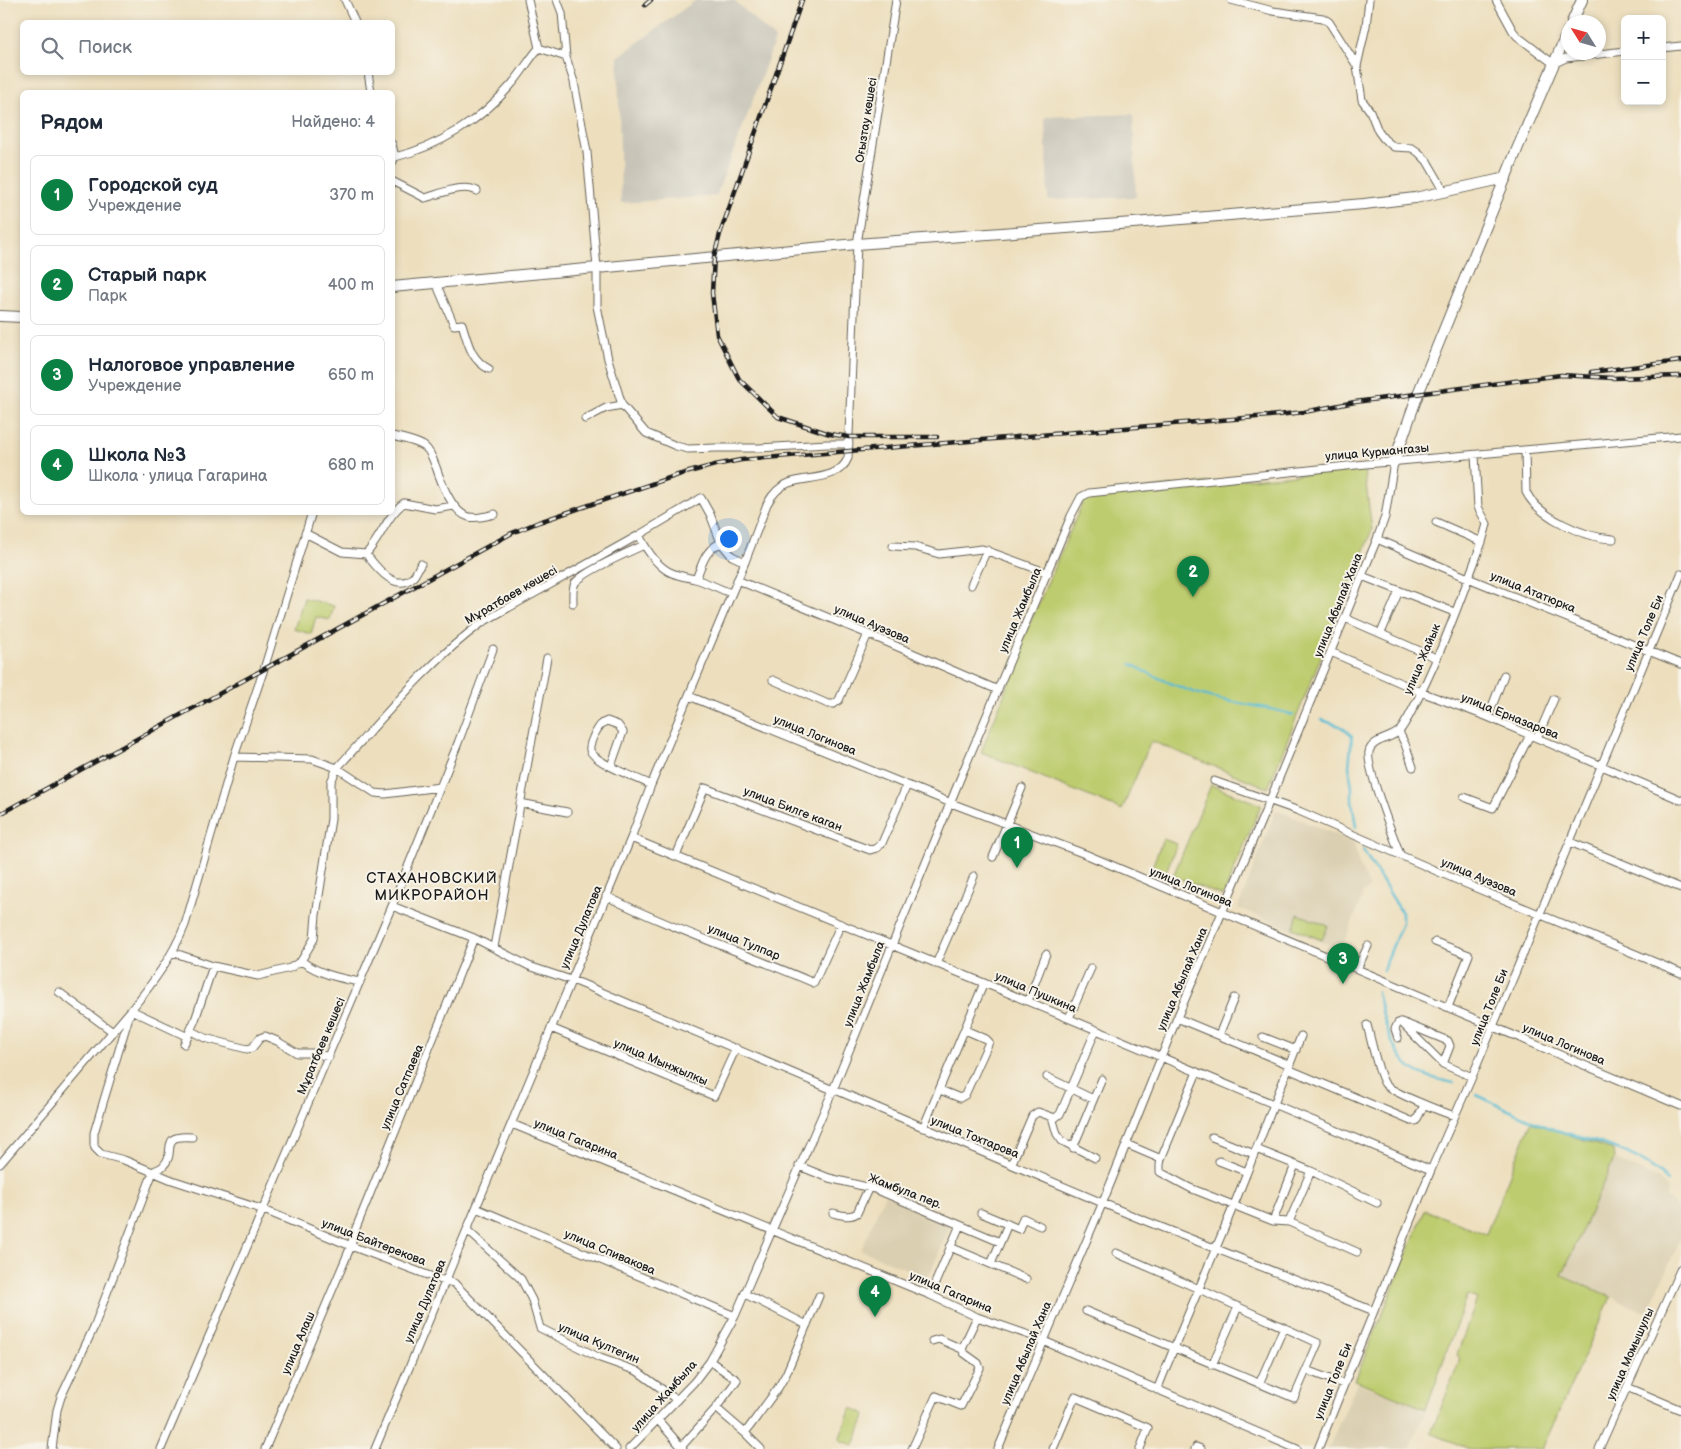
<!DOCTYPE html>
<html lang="ru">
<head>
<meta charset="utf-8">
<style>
  :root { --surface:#fff; --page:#f6f6f7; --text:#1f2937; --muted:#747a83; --line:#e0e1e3; --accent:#0b8043 }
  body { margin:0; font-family:"Balsamiq Sans",sans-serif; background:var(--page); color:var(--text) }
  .controls { position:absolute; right:15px; top:15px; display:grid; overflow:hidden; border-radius:8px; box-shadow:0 2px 8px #0003 }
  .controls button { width:45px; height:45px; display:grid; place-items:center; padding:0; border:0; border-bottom:1px solid var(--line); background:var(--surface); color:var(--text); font:25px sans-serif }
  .compass { position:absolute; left:1561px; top:15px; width:45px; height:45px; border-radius:50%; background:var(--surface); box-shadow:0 2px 8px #0003; rotate:307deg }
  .you { position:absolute; left:728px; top:538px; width:18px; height:18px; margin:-12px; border:4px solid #fff; border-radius:50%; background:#1a73e8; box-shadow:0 0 0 8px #1a73e833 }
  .badge { display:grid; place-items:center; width:32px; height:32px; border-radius:50%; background:var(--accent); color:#fff; font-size:16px; font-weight:700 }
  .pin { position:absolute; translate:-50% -41px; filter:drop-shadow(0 1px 2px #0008) }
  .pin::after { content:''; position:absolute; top:26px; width:18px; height:15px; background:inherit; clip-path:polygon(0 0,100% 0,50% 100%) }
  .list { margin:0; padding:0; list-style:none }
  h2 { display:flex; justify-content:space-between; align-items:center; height:65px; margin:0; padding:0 20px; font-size:21px }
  h2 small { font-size:16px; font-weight:400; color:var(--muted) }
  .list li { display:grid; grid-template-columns:32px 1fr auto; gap:15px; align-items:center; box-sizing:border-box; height:80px; margin:0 10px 10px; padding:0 10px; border:1px solid var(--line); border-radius:8px }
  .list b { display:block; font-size:19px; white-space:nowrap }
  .list p { margin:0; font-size:16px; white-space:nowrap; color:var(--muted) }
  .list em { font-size:16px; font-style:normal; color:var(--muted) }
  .icon { flex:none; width:28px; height:28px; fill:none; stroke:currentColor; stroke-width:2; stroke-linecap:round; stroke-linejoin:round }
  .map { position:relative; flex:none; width:1681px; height:1449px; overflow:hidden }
  .search { position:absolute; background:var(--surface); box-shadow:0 2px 8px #0003; left:20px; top:20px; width:375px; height:55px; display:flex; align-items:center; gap:12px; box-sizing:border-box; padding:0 18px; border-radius:8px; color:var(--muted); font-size:19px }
  .panel { position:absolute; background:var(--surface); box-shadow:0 2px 8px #0003; left:20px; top:90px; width:375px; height:425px; border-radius:8px }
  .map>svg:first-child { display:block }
  .built { fill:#dacfb1 }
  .industrial { fill:#c8c4b8 }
  .green { fill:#bdcc6e; stroke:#6c7445 }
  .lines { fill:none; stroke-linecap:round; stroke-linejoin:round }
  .stream { stroke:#54bbd2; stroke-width:2.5 }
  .street-casing { stroke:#656055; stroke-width:9 }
  .secondary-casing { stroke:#656055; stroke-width:12 }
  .street { stroke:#fff; stroke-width:7 }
  .secondary { stroke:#fff; stroke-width:10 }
  .rail-casing { stroke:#1c1c1c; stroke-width:4.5 }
  .rail { stroke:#f7f3e8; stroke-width:2.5; stroke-dasharray:8; stroke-linecap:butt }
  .labels { text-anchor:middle; stroke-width:4; stroke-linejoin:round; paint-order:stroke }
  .street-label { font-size:12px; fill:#1c1c1c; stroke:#f7f3e8 }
  .quarter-label { font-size:15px; letter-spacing:1px; fill:#1c1c1c; stroke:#f7f3e8 }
</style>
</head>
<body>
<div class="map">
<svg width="1681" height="1449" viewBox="0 0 1681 1449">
  <rect width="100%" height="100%" fill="#f7f3e8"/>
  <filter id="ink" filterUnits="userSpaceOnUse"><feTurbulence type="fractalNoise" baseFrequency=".02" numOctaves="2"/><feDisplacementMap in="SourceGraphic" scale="10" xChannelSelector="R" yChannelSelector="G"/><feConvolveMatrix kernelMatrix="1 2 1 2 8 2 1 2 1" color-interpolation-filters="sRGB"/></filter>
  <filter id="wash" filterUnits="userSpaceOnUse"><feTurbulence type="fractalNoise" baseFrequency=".0096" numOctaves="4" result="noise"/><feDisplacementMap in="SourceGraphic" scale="20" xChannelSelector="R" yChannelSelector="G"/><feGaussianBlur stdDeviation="1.12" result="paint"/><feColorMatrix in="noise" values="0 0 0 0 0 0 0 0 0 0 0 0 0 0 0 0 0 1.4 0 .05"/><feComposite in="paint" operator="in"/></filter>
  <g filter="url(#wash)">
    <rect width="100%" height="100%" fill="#eddfbe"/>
    <path class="built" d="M 1276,810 L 1354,842 L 1358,862 L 1370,888 L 1362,893 L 1363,895 L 1341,950 L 1238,908 Z
      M 1614,1159 L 1658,1179 L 1668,1189 L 1666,1197 L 1681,1211 L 1681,1238 L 1647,1313 L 1562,1275 Z
      M 885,1194 L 952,1222 L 928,1278 L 861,1250 Z
      M 1357,1383 L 1426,1409 L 1409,1449 L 1328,1449 Z"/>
    <path class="industrial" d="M 696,0 L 734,0 L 775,39 L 747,116 L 716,196 L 621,203 L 618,57 Z
      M 1133,114 L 1136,197 L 1048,200 L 1045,117 Z"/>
    <path class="green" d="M 1364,469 L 1372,530 L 1268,788 L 1151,741 L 1122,810 L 981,752 L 1016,665 L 1012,664 L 1085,497 L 1168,486 Z
      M 304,598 L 334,606 L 330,620 L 316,617 L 311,634 L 294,629 Z
      M 1211,785 L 1261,805 L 1223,896 L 1173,876 Z
      M 1163,839 L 1177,844 L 1166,872 L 1152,867 Z
      M 1298,914 L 1328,926 L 1322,940 L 1293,928 Z
      M 1531,1122 L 1613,1150 L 1614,1159 L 1562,1275 L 1611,1297 L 1542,1449 L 1469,1449 L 1431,1433 L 1460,1360 L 1457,1354 L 1477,1299 L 1467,1295 L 1426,1409 L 1355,1380 L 1425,1210 L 1486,1234 Z
      M 851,1408 L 866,1414 L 854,1445 L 839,1440 Z"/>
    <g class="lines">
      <path class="stream" d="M 1131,664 C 1157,678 1182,690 1210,697 C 1238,704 1266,706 1293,715
        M 1322,720 L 1340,726 L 1352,736 L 1349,766 L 1352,787 L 1352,801 L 1356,827
        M 1363,850 L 1402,913 L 1402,923 L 1383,970
        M 1377,992 C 1383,1017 1392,1058 1416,1071 C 1428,1078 1441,1080 1454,1083
        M 1477,1095 C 1500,1106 1523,1118 1547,1127 C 1591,1142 1635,1147 1668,1181"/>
    </g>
  </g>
  <g filter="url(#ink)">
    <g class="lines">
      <g class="street-casing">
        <path id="street" d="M 345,0 L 355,22
          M 528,0 L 539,48
          M 557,0 L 562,13 L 566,57 L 574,82 L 587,152 L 597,268 L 597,306 L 608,359 L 622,405 L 646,433 L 676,446 L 688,449 L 716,448 L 759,448 L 827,444 L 849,444
          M 1231,0 L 1273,11 L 1323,18 L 1329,22 L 1357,66
          M 1369,0 L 1366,26 L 1357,66 L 1362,100 L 1370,111 L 1378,131 L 1384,139 L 1394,147 L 1412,148 L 1418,152 L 1427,161 L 1445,192
          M 1496,0 L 1513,31 L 1517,36 L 1550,61 L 1555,63 L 1566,58 L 1625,51
          M 539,48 L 566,57
          M 1662,48 L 1681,46
          M 368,72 L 371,92
          M 392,144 L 395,157 L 392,163
          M 395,157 C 440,146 481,120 511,85 C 522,73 529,59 539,48
          M 392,181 L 425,198 C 440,194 463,183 477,191
          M 436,283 L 454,325 L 462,324 C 468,342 470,359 489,369
          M 585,419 L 606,408 L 622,405
          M 392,436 C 401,438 419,442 425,447 C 431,452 433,460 436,467 C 441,482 452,513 469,517 C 477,519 487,516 495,514
          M 1525,450 L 1526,492 C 1538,517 1586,538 1613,539
          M 1436,522 L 1482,542
          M 305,533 L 342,552 L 366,554 C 380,539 388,514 404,503 L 435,509 L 454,506
          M 639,535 C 646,549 657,567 672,573 C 679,576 687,577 695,579 C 707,582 719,589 731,593
          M 1377,539 L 1468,578 L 1681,664
          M 893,546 L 915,547 L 939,554 L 982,549 L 1048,573
          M 366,554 C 375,565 395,594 413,577 C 416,574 418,568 421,564
          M 1362,576 L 1454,612
          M 696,579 C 702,565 705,549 721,543
          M 737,580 L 868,634 L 998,690
          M 971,585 L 987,550
          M 573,603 C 573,596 572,589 575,583 C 584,571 629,552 644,545
          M 1345,618 L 1436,658
          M 1381,633 L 1399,591
          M 1331,652 L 1421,692 L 1488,717 L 1681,800
          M 773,680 L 828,704 L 834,704 L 839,700 L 868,634
          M 689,696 L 951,803 L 1085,854 L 1681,1106
          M 1488,717 L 1504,675
          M 1399,732 L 1405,744 L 1413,767
          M 1537,738 L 1554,699
          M 234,757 L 312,759 L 337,768 L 375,793 L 385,794 L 440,787
          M 611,766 L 623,732 L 618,725 L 607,721 C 600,723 598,729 594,735 C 592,740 589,745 590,750 C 594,763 638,778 651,785
          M 1214,781 L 1299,811 L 1464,883 L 1681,973
          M 1464,797 L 1493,808 L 1530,735
          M 520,803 L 567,812
          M 631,838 L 984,983 L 1431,1170
          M 1570,842 L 1681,888
          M 1400,854 C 1393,836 1366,766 1369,752 C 1372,739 1391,739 1399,731 C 1403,728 1405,722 1408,718 C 1438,663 1460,601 1482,542 L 1487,524 L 1478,507 L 1475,455
          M 676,856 L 705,788 L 870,850 L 877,848 L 882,843 L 907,785
          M 993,857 L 1022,788
          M 606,896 C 674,930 745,953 814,983 L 841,924
          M 392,906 L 474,938 L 529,966 L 580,983 L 833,1090 L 838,1091 L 1138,1218 L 1374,1311
          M 1435,942 L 1469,955 L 1448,1007
          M 494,947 L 547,658
          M 172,952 L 213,966 L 258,976 L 290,968 L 301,961 L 314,939 L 316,915 L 331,819 L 331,782 L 337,768 C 383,718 429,661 483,622 L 639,535 L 701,498 L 710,514 L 721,543 L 732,556 L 745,562
          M 301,961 C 320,974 338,978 360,982
          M 936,964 L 974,876
          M 1357,969 L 1368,946
          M 59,992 L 113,1032
          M 1028,1001 L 1046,954
          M 131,1010 L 94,1133 L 94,1145 L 95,1148 L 101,1154 L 124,1160 L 172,1180 L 264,1210 L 351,1246 L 438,1279 L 454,1283 L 616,1449
          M 131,1010 L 188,1037
          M 1069,1018 L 1091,968
          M 1177,1018 L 1290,1065
          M 1401,1022 L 1443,1064 L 1472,1077
          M 1404,1023 L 1448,1041 L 1450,1046 L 1443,1064
          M 1367,1025 C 1371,1039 1378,1074 1385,1084 C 1391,1092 1442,1112 1455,1116
          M 551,1028 L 714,1096 L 736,1048
          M 191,1031 L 205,1038 L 247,1049 L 252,1048 L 260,1038 L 265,1036 L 277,1041 L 297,1053 L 314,1053 L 329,1057
          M 1219,1035 L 1234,998
          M 1263,1037 L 1296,1050
          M 1398,1038 L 1395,1029 L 1398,1023 L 1401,1022
          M 184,1044 L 195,1020 L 213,966
          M 1288,1069 L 1411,1121 L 1416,1121 L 1424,1105
          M 1197,1072 L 1161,1159 L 1160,1165 L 1160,1172 L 1190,1188 L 1273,1221 L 1289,1222 L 1357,1252
          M 1047,1077 L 1093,1099
          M 940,1090 L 960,1098 L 965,1095 L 989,1042 L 986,1039 L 965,1030
          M 1052,1117 L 1057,1134 L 1062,1141 L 1095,1158
          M 512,1124 L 930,1295 L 977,1317 L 1032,1336 L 1297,1449
          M 923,1128 L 984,983
          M 1212,1137 L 1254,1154
          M 1126,1144 L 1161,1159
          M 1073,1148 L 1102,1079
          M 1256,1149 L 1311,1171 L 1377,1203
          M 1219,1161 L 1247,1172
          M 1012,1163 L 1032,1116 L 1038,1112 L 1055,1118 L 1060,1114 L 1096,1030
          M 0,1164 L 131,1010 C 152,984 173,956 185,925 L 234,757 L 264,669 L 312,512
          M 799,1166 L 829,1178 L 875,1189 L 1000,1242
          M 476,1208 L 735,1316
          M 833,1213 C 841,1215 850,1218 857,1213 L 869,1187
          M 981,1213 L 1019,1229 L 1023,1218 L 1040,1226
          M 1273,1221 L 1295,1165
          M 1289,1222 L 1311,1171
          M 467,1230 L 521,1279 L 532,1300 L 540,1328 L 600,1358 L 637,1371 L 677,1400
          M 950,1247 L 1026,1279
          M 991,1264 L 1008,1224
          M 745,1294 L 807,1325
          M 930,1295 L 960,1225
          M 1086,1311 L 1294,1398 L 1318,1343 L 1199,1289 L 1116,1253
          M 962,1349 L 977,1317
          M 1212,1365 L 1238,1307
          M 1306,1370 L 1343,1384
          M 1259,1384 L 1284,1327
          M 1627,1387 L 1681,1410
          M 1157,1390 L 1174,1348 L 1234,1205 L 1301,1036
          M 716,1408 L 745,1433 L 761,1449
          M 658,1420 L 683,1449
          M 745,1433 L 778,1388 L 786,1374 L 819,1296
          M 681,1447 L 716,1408 L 737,1380 L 710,1361
          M 52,1449 L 57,1410 L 61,1397 L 94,1327 L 153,1172 C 156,1169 161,1169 163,1166 C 178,1152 157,1134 192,1137
          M 161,1449 L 392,906 L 458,743 L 493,649
          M 265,1449 L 351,1246 L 354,1233 L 474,938
          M 375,1449 L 631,838 L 651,785 L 745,562 L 767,504 C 772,495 780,486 789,483 C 807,476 839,481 848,458 L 857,244 L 896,0
          M 629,1449 L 694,1382 L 710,1361 L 735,1316 L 833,1090 L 962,774 L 1071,516 L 1081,497 L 1089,493 L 1366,464 L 1681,436
          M 912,1449 L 936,1396 L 961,1406 L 980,1368 L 978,1363 L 964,1353 L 962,1349 L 939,1339 L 932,1341
          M 998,1449 L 1103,1202 L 1177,1018 L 1270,800 L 1377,539 L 1385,517 L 1394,462
          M 1053,1449 L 1075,1397 L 1148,1428 L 1140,1449
          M 1195,1449 L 1196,1447 L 1201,1449
          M 1318,1449 L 1431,1170 L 1472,1077 L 1681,574
          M 1599,1449 L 1681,1268"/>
      </g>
      <g class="secondary-casing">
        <path id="secondary" d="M 1572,22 L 1582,0
          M 392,287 L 857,244 L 1146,222 L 1364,204 L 1415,198 L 1506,178
          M 0,316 L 22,317
          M 1394,462 L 1418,394 L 1518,147 L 1568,31"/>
      </g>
      <use href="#street" class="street"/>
      <use href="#secondary" class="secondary"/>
      <g class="rail-casing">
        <path id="rail" d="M 802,0 L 720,234 L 714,257 L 712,293 L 717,335 L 739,379 L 778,417 L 830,434 L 849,437 L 937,437
          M 645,5 L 651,0
          M 1591,372 L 1681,361
          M 0,814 L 512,533 L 539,522 L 678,475 L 715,465 L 741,460 L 1269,416 L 1304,412 L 1355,402 L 1561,375 L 1613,378 L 1681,376"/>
      </g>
      <use href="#rail" class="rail"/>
    </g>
  </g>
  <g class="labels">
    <g class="street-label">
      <text transform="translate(866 120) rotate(-81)" y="4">Оғызтау көшесі</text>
      <text transform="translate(1377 452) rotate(-5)" y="4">улица Курмангазы</text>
      <text transform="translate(1533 592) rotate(22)" y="4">улица Ататюрка</text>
      <text transform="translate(511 595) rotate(-30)" y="4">Мұратбаев көшесі</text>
      <text transform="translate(1338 605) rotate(-68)" y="4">улица Абылай Хана</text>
      <text transform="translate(1020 610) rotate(-67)" y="4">улица Жамбыла</text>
      <text transform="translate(872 624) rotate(23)" y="4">улица Ауэзова</text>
      <text transform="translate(1644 633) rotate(-67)" y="4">улица Толе Би</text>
      <text transform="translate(1422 659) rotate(-67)" y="4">улица Жайык</text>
      <text transform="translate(1510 716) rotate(22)" y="4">улица Ерназарова</text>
      <text transform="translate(815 735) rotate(22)" y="4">улица Логинова</text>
      <text transform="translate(793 809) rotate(21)" y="4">улица Билге каган</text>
      <text transform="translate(1479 877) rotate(23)" y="4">улица Ауэзова</text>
      <text transform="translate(1191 887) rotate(22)" y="4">улица Логинова</text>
      <text transform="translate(581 927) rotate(-67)" y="4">улица Дулатова</text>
      <text transform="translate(744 942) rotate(22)" y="4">улица Тулпар</text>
      <text transform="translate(1182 979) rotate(-67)" y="4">улица Абылай Хана</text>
      <text transform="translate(864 984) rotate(-68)" y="4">улица Жамбыла</text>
      <text transform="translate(1036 992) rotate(23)" y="4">улица Пушкина</text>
      <text transform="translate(1489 1007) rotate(-68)" y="4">улица Толе Би</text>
      <text transform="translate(1564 1044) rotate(23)" y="4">улица Логинова</text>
      <text transform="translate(321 1046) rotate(-67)" y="4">Мұратбаев көшесі</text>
      <text transform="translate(661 1062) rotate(23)" y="4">улица Мынжылкы</text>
      <text transform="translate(402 1087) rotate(-67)" y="4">улица Сатпаева</text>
      <text transform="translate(975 1137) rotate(22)" y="4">улица Тохтарова</text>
      <text transform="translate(576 1139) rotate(22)" y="4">улица Гагарина</text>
      <text transform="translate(905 1191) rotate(21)" y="4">Жамбула пер.</text>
      <text transform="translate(374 1242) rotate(21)" y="4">улица Байтерекова</text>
      <text transform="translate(610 1252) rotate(23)" y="4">улица Спивакова</text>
      <text transform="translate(951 1292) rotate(23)" y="4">улица Гагарина</text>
      <text transform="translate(425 1301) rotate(-67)" y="4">улица Дулатова</text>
      <text transform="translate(298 1343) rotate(-67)" y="4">улица Алаш</text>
      <text transform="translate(599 1343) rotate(23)" y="4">улица Култегин</text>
      <text transform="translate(1026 1353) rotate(-67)" y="4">улица Абылай Хана</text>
      <text transform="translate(1630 1354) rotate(-66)" y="4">улица Момышулы</text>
      <text transform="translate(1333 1381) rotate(-68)" y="4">улица Толе Би</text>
      <text transform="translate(664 1396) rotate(-48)" y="4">улица Жамбыла</text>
    </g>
    <g class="quarter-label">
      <text x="432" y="883">СТАХАНОВСКИЙ<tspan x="432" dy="17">МИКРОРАЙОН</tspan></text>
    </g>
  </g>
</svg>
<div class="controls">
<button>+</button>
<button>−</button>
</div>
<svg class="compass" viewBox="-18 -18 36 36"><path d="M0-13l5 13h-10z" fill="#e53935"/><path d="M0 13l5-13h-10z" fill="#747a83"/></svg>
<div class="you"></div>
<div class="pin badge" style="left:1017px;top:868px">1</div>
<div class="pin badge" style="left:1193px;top:597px">2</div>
<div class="pin badge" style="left:1343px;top:984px">3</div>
<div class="pin badge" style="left:875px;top:1317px">4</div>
<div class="search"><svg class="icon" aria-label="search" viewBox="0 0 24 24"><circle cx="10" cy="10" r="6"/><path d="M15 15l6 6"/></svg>Поиск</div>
<section class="panel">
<h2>Рядом<small>Найдено: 4</small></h2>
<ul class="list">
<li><span class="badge">1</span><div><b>Городской суд</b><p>Учреждение</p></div><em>370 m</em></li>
<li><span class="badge">2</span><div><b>Старый парк</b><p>Парк</p></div><em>400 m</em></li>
<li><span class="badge">3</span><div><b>Налоговое управление</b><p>Учреждение</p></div><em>650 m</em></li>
<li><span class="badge">4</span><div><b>Школа №3</b><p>Школа · улица Гагарина</p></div><em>680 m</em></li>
</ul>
</section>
</div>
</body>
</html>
